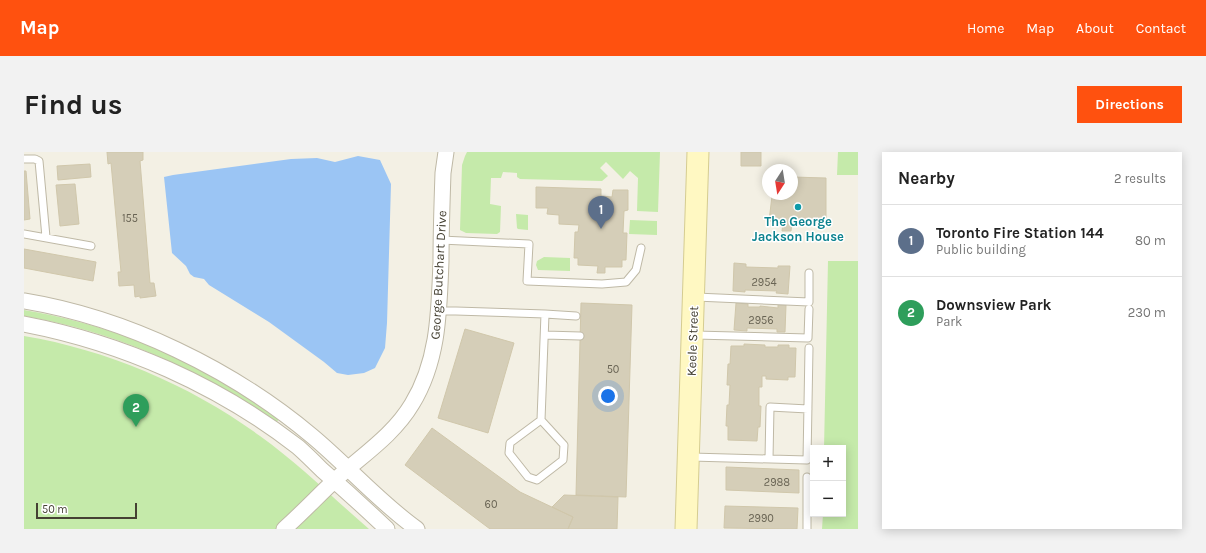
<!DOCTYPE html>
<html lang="en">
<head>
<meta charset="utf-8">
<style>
  :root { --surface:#fff; --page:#f2f2f2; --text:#222; --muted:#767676; --line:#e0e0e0; --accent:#ff510f }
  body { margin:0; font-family:Karla,sans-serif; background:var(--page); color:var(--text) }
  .controls { position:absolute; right:12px; bottom:12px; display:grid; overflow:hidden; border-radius:0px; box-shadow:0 2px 10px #0003 }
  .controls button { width:36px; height:36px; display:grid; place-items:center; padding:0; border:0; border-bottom:1px solid var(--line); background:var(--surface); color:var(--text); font:20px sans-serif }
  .compass { position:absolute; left:738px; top:12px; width:36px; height:36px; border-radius:50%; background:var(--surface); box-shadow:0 2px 10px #0003; rotate:192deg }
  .scale { position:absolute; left:12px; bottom:10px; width:101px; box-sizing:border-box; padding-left:4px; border:2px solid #454133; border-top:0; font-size:11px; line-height:14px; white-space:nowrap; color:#454133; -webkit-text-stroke:3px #fff; paint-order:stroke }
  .you { position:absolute; left:584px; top:244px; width:14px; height:14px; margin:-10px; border:3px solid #fff; border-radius:50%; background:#1a73e8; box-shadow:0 0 0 6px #1a73e833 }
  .badge { display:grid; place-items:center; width:26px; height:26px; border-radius:50%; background:var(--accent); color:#fff; font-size:13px; font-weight:700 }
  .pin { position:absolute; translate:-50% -33px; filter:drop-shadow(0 1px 2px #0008) }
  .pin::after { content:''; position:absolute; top:21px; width:14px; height:12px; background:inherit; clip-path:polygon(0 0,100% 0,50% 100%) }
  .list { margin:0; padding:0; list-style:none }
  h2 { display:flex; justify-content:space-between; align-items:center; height:52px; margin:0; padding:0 16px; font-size:17px }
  h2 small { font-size:13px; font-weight:400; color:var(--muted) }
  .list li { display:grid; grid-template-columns:26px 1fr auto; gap:12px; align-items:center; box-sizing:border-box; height:72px; padding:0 16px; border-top:1px solid var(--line) }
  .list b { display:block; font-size:15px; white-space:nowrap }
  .list p { margin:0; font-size:13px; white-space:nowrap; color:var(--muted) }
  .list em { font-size:13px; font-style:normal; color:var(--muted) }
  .map { position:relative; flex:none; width:834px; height:377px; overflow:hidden; border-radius:0px }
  header { display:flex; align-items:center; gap:24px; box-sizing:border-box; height:56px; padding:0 20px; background:var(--accent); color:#fff }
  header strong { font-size:19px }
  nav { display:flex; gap:22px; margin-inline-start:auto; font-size:14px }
  .intro { display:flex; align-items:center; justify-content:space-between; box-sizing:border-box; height:96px; padding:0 24px }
  h1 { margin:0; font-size:28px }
  .button { padding:10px 18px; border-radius:0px; background:var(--accent); color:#fff; font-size:14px; font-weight:700 }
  main { display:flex; gap:24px; padding:0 24px }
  aside { flex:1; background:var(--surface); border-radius:0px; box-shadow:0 2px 10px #0003 }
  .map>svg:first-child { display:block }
  .green { fill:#c5eaaa }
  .water { fill:#9bc5f4 }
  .building { fill:#d5ceb8; stroke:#d0c7ab }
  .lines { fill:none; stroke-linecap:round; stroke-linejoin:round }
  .service-casing { stroke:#bfb9a6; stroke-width:9 }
  .minor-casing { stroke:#bfb9a6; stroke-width:17 }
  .secondary-casing { stroke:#d5cc90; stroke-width:23 }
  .service { stroke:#fff; stroke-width:7 }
  .minor { stroke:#fff; stroke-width:15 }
  .secondary { stroke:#fff8c2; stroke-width:21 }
  .culture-dot { fill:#0f9aa8; stroke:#fff; stroke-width:1.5 }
  .labels { text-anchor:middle; stroke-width:3; stroke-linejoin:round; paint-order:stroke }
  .number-label { font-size:11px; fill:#696454 }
  .culture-label { font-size:13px; font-weight:bold; fill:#0d838f; stroke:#fff }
  .street-label { font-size:13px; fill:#454133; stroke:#fff }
</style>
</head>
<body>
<header>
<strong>Map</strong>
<nav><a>Home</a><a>Map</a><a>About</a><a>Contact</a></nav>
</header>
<div class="intro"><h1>Find us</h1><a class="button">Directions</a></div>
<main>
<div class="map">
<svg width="834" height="377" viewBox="0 0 834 377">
  <rect width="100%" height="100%" fill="#f3f0e4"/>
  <path class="green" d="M 443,0 L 636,0 L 634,60 L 613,59 L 614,26 L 606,19 L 599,27 L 582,10 L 576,16 L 584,24 L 578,29 L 496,27 L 493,25 L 493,21 L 479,20 L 477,26 L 467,26 L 466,52 L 477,54 L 476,80 L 473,82 L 442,81 L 436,78 L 438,13 L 441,4 Z
    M 814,0 L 834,0 L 834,23 L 813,23 Z
    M 492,62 L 504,63 L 504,78 L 494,77 L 493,76 Z
    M 606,68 L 633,69 L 633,83 L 605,82 Z
    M 520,105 L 546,106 L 546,119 L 514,118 L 512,113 L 513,109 Z
    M 804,109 L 834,109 L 834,377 L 798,377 L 799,362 L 819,362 L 819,296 L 800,296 Z
    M 0,158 C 74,170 148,198 212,238 C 227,247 240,257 255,267 L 252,271 C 172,216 96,181 0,164 Z
    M 0,184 C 84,198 168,234 236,284 C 275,312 309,346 345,377 L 0,377 Z"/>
  <path class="water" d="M 334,4 L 356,8 L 367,32 L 363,171 L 361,196 L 351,216 L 340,221 L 324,223 L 313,221 L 300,210 L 245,170 L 185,133 L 180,127 L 170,125 L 166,122 L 162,114 L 148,101 L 140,25 L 149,23 L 267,7 L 293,6 L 311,10 Z"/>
  <path class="building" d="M 83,0 L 119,0 L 119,8 L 116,9 L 126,131 L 130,131 L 132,144 L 116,146 L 116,144 L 111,145 L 110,133 L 95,134 L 94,120 L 97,120 L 87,11 L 84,12 Z
    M 717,0 L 737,0 L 737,14 L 717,14 Z
    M 66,12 L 67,25 L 34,28 L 33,14 Z
    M 0,19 L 2,19 L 6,67 L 0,68 Z
    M 768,25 L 802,26 L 802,70 L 768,70 L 767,79 L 758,79 L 759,70 L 745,69 L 748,44 L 752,42 L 768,42 Z
    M 51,32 L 55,72 L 36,74 L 32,33 Z
    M 512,35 L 577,37 L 577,44 L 588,45 L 589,38 L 604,38 L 604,58 L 600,59 L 599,81 L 603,81 L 602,108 L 598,108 L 598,115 L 581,115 L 581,121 L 573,121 L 574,114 L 554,113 L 554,106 L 550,106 L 551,80 L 554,80 L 555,73 L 535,72 L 535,63 L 523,62 L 524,56 L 512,56 Z
    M 0,97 L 72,110 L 69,129 L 0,116 Z
    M 710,111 L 722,112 L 722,115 L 754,116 L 754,114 L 766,114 L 764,142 L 752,141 L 753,139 L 721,138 L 721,140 L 709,139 Z
    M 557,151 L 608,153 L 602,345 L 552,343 Z
    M 712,151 L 724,152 L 724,155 L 736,155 L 736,154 L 754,156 L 754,153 L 762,153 L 761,180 L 753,180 L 753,177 L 723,176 L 723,179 L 710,178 Z
    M 441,177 L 490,191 L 464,281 L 414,266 Z
    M 720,192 L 741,193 L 741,195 L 754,195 L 754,193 L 765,193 L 765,196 L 772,196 L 771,225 L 764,225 L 764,228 L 742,227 L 742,224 L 738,224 L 738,235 L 735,235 L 735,254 L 737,254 L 736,275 L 734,275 L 733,289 L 704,288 L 704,274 L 702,274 L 703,253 L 705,253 L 706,233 L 703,233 L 704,212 L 706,212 L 707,194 L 720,194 Z
    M 408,276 L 496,340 L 549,365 L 544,377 L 466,377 L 381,313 Z
    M 702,315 L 775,318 L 775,341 L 702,338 Z
    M 540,343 L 594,345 L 593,377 L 544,377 L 549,365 L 528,355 Z
    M 701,354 L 774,356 L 773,377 L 700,376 Z"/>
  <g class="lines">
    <g class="service-casing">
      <path id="service" d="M 0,7 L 11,7 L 15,9 L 22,85
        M 0,82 L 67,94
        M 417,88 L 505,92 L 503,129 L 578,132 L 602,130 L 612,118 L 617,96
        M 672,145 L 785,150 L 785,121
        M 415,159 L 432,159 L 521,162 L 517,268 L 486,291 L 485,301 L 504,325 L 513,328 L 539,308 L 540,293 L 517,268
        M 521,162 L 552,164
        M 521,183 L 556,184
        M 671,183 L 784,186 L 785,157
        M 667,305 L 783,308 L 785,196
        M 745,307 L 746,255 L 784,257
        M 783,377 L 783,325"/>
    </g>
    <g class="minor-casing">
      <path id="minor" d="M 0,149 C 103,166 208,217 288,284 C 324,314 355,350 393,377
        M 0,172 C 99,191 194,233 274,295 C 282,302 290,310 298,318 C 320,337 342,357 363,377
        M 260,377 C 278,361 294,344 311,328 C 337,304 369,284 388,252 C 415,208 415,158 417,109 C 417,79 418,50 419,21 L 422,0"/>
    </g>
    <g class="secondary-casing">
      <path id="secondary" d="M 662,377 L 674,0"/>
    </g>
    <use href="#service" class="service"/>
    <use href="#minor" class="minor"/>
    <use href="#secondary" class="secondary"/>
  </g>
  <circle class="culture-dot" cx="774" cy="55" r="4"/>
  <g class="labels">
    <g class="number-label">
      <text x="106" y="70">155</text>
      <text x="740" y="134">2954</text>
      <text x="737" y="172">2956</text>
      <text x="589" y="221">50</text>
      <text x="753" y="334">2988</text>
      <text x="467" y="356">60</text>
      <text x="737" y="370">2990</text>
    </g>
    <g class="culture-label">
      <text x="774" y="74">The George<tspan x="774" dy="15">Jackson House</tspan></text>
    </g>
    <g class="street-label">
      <text transform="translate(414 123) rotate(-87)" y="5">George Butchart Drive</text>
      <text transform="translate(668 189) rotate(-88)" y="5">Keele Street</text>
    </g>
  </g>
</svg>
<div class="controls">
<button>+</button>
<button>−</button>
</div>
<svg class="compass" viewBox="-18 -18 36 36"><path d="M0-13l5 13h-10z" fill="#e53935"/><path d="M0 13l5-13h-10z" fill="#767676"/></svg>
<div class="scale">50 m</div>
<div class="you"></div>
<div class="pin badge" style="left:577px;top:77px;background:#5c6f8a">1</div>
<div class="pin badge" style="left:112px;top:275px;background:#2e9e5b">2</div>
</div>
<aside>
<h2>Nearby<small>2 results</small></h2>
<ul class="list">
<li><span class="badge" style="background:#5c6f8a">1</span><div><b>Toronto Fire Station 144</b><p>Public building</p></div><em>80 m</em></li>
<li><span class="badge" style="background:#2e9e5b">2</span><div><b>Downsview Park</b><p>Park</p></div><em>230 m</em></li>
</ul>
</aside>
</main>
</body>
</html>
